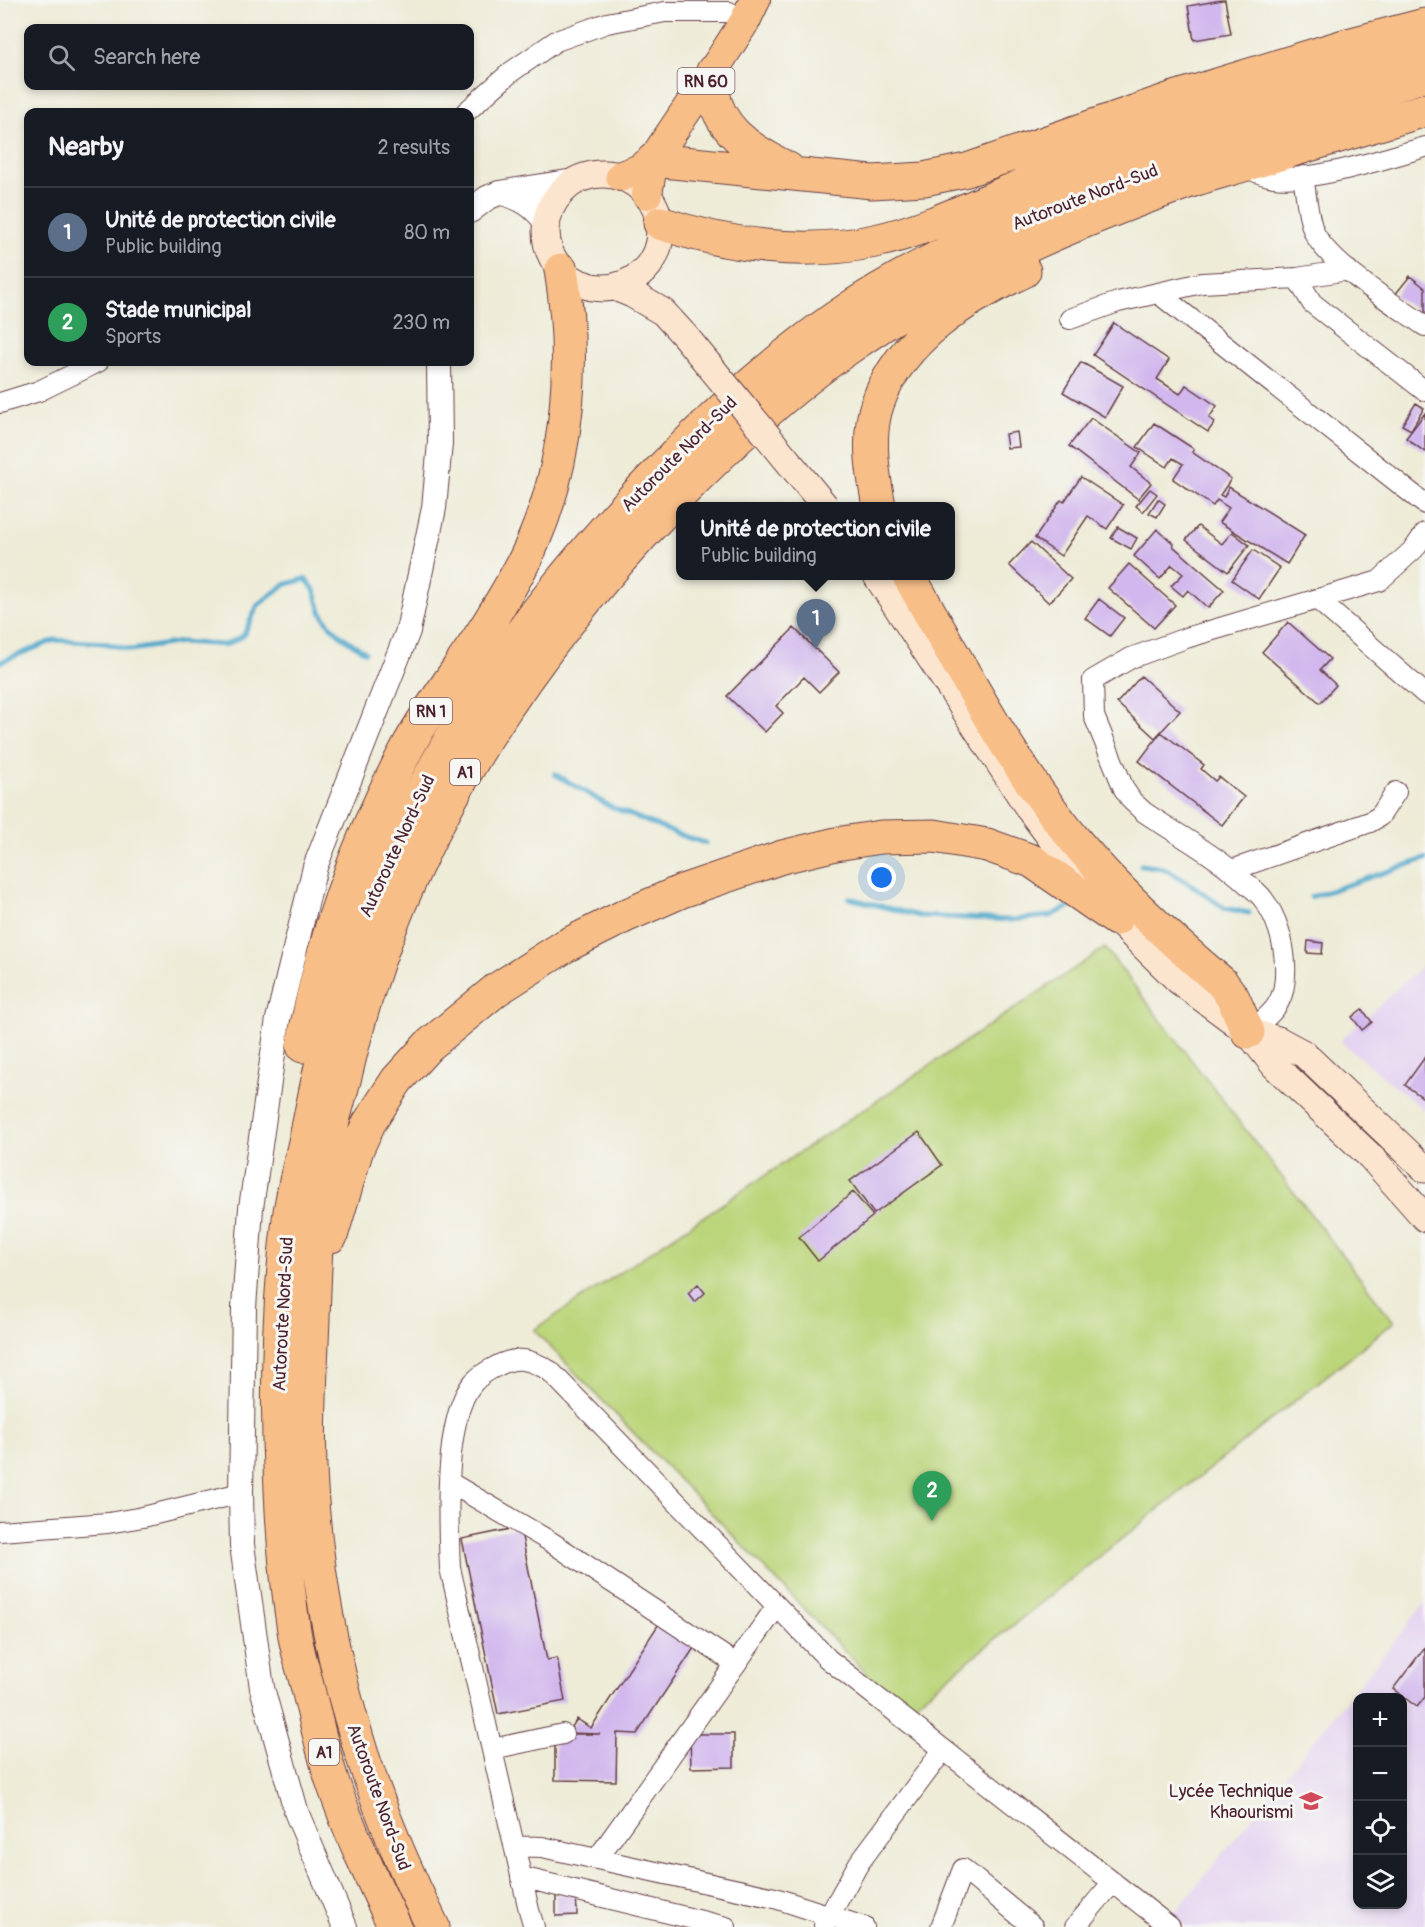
<!DOCTYPE html>
<html lang="en">
<head>
<meta charset="utf-8">
<style>
  :root { --surface:#171b24; --page:#242831; --text:#f1f3f6; --muted:#9ea1a6; --line:#363941; --accent:#7c3aed }
  body { margin:0; font-family:Pangolin,sans-serif; background:var(--page); color:var(--text) }
  .controls { position:absolute; right:18px; bottom:18px; display:grid; overflow:hidden; border-radius:12px; box-shadow:0 3px 9px #0003 }
  .controls button { width:54px; height:54px; display:grid; place-items:center; padding:0; border:0; border-bottom:2px solid var(--line); background:var(--surface); color:var(--text); font:30px sans-serif }
  .you { position:absolute; left:882px; top:878px; width:21px; height:21px; margin:-15px; border:4px solid #fff; border-radius:50%; background:#1a73e8; box-shadow:0 0 0 9px #1a73e833 }
  .badge { display:grid; place-items:center; width:39px; height:39px; border-radius:50%; background:var(--accent); color:#fff; font-size:20px; font-weight:700 }
  .pin { position:absolute; translate:-50% -50px; filter:drop-shadow(0 2px 3px #0008) }
  .pin::after { content:''; position:absolute; top:32px; width:21px; height:18px; background:inherit; clip-path:polygon(0 0,100% 0,50% 100%) }
  .popup { position:absolute; left:676px; top:502px; width:279px; height:78px; box-sizing:border-box; display:grid; place-content:center; border-radius:12px; background:var(--surface); filter:drop-shadow(0 2px 4px #0005); font-size:20px; white-space:nowrap; color:var(--muted) }
  .popup b { font-size:22px; color:var(--text) }
  .popup::after { content:''; position:absolute; left:50%; top:100%; margin-left:-12px; border:12px solid transparent; border-top-color:var(--surface) }
  .list { margin:0; padding:0; list-style:none }
  h2 { display:flex; justify-content:space-between; align-items:center; height:78px; margin:0; padding:0 24px; font-size:26px }
  h2 small { font-size:20px; font-weight:400; color:var(--muted) }
  .list li { display:grid; grid-template-columns:39px 1fr auto; gap:18px; align-items:center; box-sizing:border-box; height:90px; padding:0 24px; border-top:2px solid var(--line) }
  .list b { display:block; font-size:22px; white-space:nowrap }
  .list p { margin:0; font-size:20px; white-space:nowrap; color:var(--muted) }
  .list em { font-size:20px; font-style:normal; color:var(--muted) }
  .icon { flex:none; width:33px; height:33px; fill:none; stroke:currentColor; stroke-width:2; stroke-linecap:round; stroke-linejoin:round }
  .map { position:relative; flex:none; width:1425px; height:1927px; overflow:hidden }
  .search { position:absolute; background:var(--surface); box-shadow:0 3px 9px #0003; left:24px; top:24px; width:450px; height:66px; display:flex; align-items:center; gap:15px; box-sizing:border-box; padding:0 21px; border-radius:12px; color:var(--muted); font-size:22px }
  .panel { position:absolute; background:var(--surface); box-shadow:0 3px 9px #0003; left:24px; top:108px; width:450px; height:258px; border-radius:12px }
  .map>svg:first-child { display:block }
  .built { fill:#e4d3f1; fill-rule:evenodd }
  .green { fill:#bbd57a; stroke:#827a52; stroke-width:1.5 }
  .lines { fill:none; stroke-linecap:round; stroke-linejoin:round }
  .stream { stroke:#4ea7cb; stroke-width:5 }
  .building { fill:#d1b7ed }
  .minor-casing { stroke:#633e45; stroke-width:22 }
  .tertiary-casing { stroke:#633e45; stroke-width:26 }
  .secondary-casing { stroke:#633e45; stroke-width:29 }
  .primary-casing { stroke:#633e45; stroke-width:32 }
  .motorway-casing { stroke:#633e45; stroke-width:35 }
  .minor { stroke:#fff; stroke-width:20 }
  .tertiary { stroke:#fff; stroke-width:24 }
  .secondary { stroke:#fce5cf; stroke-width:27 }
  .primary { stroke:#f7be88; stroke-width:30 }
  .motorway { stroke:#f7be88; stroke-width:33 }
  .secondary-bridge-casing { stroke:#633e45; stroke-width:29; stroke-linecap:butt }
  .secondary-bridge { stroke:#fce5cf; stroke-width:27 }
  .labels { text-anchor:middle; stroke-width:6; stroke-linejoin:round; paint-order:stroke }
  .shield { fill:#f6f6f2; stroke:#7e6067; stroke-width:1.5 }
  .shield-label { font-size:16px; font-weight:bold; fill:#4a1f2b }
  .street-label { font-size:18px; fill:#4a1f2b; stroke:#f6f6f2 }
  .poi-label { font-size:18px; fill:#4a1f2b; stroke:#f6f6f2; text-anchor:end }
</style>
</head>
<body>
<div class="map">
<svg width="1425" height="1927" viewBox="0 0 1425 1927">
  <rect width="100%" height="100%" fill="#f6f6f2"/>
  <filter id="ink" filterUnits="userSpaceOnUse"><feTurbulence type="fractalNoise" baseFrequency=".0167" numOctaves="2"/><feDisplacementMap in="SourceGraphic" scale="12" xChannelSelector="R" yChannelSelector="G"/><feConvolveMatrix kernelMatrix="1 2 1 2 8 2 1 2 1" color-interpolation-filters="sRGB"/></filter>
  <filter id="wash" filterUnits="userSpaceOnUse"><feTurbulence type="fractalNoise" baseFrequency=".008" numOctaves="4" result="noise"/><feDisplacementMap in="SourceGraphic" scale="24" xChannelSelector="R" yChannelSelector="G"/><feGaussianBlur stdDeviation="1.35" result="paint"/><feColorMatrix in="noise" values="0 0 0 0 0 0 0 0 0 0 0 0 0 0 0 0 0 1.4 0 .05"/><feComposite in="paint" operator="in"/></filter>
  <g filter="url(#wash)">
    <rect width="100%" height="100%" fill="#eeebd7"/>
    <path class="built" d="M 1425,963 L 1425,1111 L 1340,1041 Z
      M 1425,1603 L 1425,1927 L 1187,1927 L 1173,1915 ZM 1358,1698 L 1402,1698 L 1402,1904 L 1358,1904 Z"/>
    <path class="green" d="M 1105,948 L 1394,1322 L 904,1712 L 534,1330 Z"/>
    <g class="lines">
      <path class="stream" d="M 0,662 L 55,640 L 104,643 L 131,650 L 181,642 L 225,645 L 243,636 L 258,605 L 284,585 L 305,579 C 320,591 315,603 324,617 C 334,633 350,642 365,652
        M 555,774 L 609,806 L 677,834 L 705,843
        M 1141,865 L 1163,868 L 1192,885 L 1224,908 L 1249,913
        M 1311,897 L 1425,859
        M 849,898 L 919,916 L 1012,920 L 1050,916 L 1075,904"/>
    </g>
    <g id="blocks">
      <path class="building" d="M 1222,0 L 1225,0 L 1231,34 L 1194,40 L 1188,6 Z
        M 1410,276 L 1425,288 L 1425,316 L 1394,296 Z
        M 1114,323 L 1169,360 L 1157,379 L 1180,394 L 1186,385 L 1217,406 L 1209,418 L 1215,422 L 1208,432 L 1093,355 Z
        M 1081,362 L 1123,386 L 1105,417 L 1063,392 Z
        M 1416,403 L 1424,408 L 1411,430 L 1402,425 Z
        M 1425,413 L 1425,452 L 1406,438 Z
        M 1091,418 L 1141,453 L 1131,467 L 1151,483 L 1138,499 L 1069,446 Z
        M 1154,423 L 1194,449 L 1192,452 L 1231,479 L 1220,495 L 1224,497 L 1229,487 L 1305,535 L 1287,564 L 1219,522 L 1229,508 L 1217,500 L 1213,506 L 1173,479 L 1183,464 L 1173,458 L 1167,467 L 1137,447 Z
        M 1017,432 L 1019,447 L 1007,448 L 1005,434 Z
        M 1081,477 L 1123,505 L 1107,529 L 1088,516 L 1061,556 L 1035,538 L 1061,500 L 1064,502 Z
        M 1150,489 L 1157,494 L 1143,512 L 1136,506 Z
        M 1158,499 L 1165,504 L 1157,517 L 1149,513 Z
        M 1198,526 L 1222,544 L 1232,532 L 1249,545 L 1228,572 L 1186,540 Z
        M 1118,527 L 1137,538 L 1131,549 L 1111,538 Z
        M 1157,529 L 1174,544 L 1173,546 L 1224,590 L 1208,608 L 1188,590 L 1183,596 L 1171,586 L 1183,574 L 1172,565 L 1160,579 L 1134,556 Z
        M 1031,542 L 1071,579 L 1049,603 L 1009,565 Z
        M 1253,550 L 1280,568 L 1259,599 L 1232,580 Z
        M 1129,564 L 1175,605 L 1154,628 L 1108,588 Z
        M 1099,599 L 1124,618 L 1110,636 L 1085,618 Z
        M 1288,622 L 1330,659 L 1320,670 L 1336,685 L 1320,703 L 1262,652 Z
        M 794,628 L 839,672 L 819,692 L 804,677 L 776,706 L 783,713 L 765,732 L 727,696 Z
        M 1141,676 L 1180,711 L 1155,738 L 1117,703 Z
        M 1161,732 L 1204,765 L 1201,769 L 1215,781 L 1219,777 L 1244,797 L 1222,825 L 1139,761 Z
        M 1308,941 L 1323,943 L 1322,954 L 1307,953 Z
        M 1362,1009 L 1372,1022 L 1362,1030 L 1352,1017 Z
        M 1425,1057 L 1425,1099 L 1405,1085 Z
        M 919,1132 L 942,1165 L 874,1214 L 850,1181 Z
        M 853,1192 L 873,1216 L 818,1261 L 799,1237 Z
        M 698,1284 L 705,1293 L 695,1302 L 688,1293 Z
        M 520,1527 L 547,1660 L 557,1658 L 565,1701 L 498,1714 L 462,1539 Z
        M 662,1619 L 698,1642 L 637,1734 L 617,1733 L 616,1781 L 555,1780 L 555,1734 L 600,1734 L 568,1733 L 577,1719 L 591,1728 Z
        M 1425,1647 L 1425,1697 L 1417,1707 L 1393,1689 Z
        M 690,1734 L 734,1734 L 734,1767 L 691,1768 Z
        M 576,1894 L 577,1915 L 556,1916 L 556,1895 Z"/>
    </g>
  </g>
  <g filter="url(#ink)">
    <use href="#blocks" fill-opacity="0" stroke="#633e45" stroke-width="1.5"/>
    <g class="lines">
      <g class="minor-casing">
        <path id="minor" d="M 466,112 L 511,72 L 556,41 L 607,23 L 665,12 L 729,12 L 745,21
          M 1243,166 C 1251,170 1260,174 1269,176 C 1306,185 1386,158 1425,147
          M 1303,176 C 1306,193 1307,211 1312,227 C 1322,261 1396,305 1425,326
          M 1297,278 L 1312,303 L 1425,391
          M 1158,293 L 1425,504
          M 1070,319 L 1118,302 L 1202,283 L 1297,278 L 1348,270
          M 0,403 L 39,391 L 98,362
          M 1317,599 L 1425,694
          M 1232,870 L 1370,822 L 1380,816 L 1396,792
          M 1248,1032 C 1276,1012 1287,1000 1285,964 C 1284,942 1277,917 1263,899 C 1259,893 1252,888 1246,883 C 1216,855 1178,835 1144,812 L 1132,801 L 1124,789 L 1094,716 L 1093,680 L 1131,658 L 1186,638 L 1379,581 L 1414,549 L 1425,533
          M 449,1482 L 551,1542 L 736,1664
          M 0,1531 L 108,1523 L 143,1517 L 241,1493
          M 492,1749 L 563,1734
          M 514,1846 L 542,1847 L 775,1898 L 864,1927
          M 597,1859 L 777,1606
          M 521,1877 L 726,1927
          M 824,1925 L 859,1863 L 943,1750
          M 534,1927 L 529,1910 L 450,1568 C 448,1524 443,1418 473,1383 C 479,1376 487,1371 495,1367 C 517,1355 530,1359 550,1371 L 828,1659 L 1170,1927
          M 941,1927 L 963,1869 L 1033,1927
          M 1075,1927 L 1113,1882"/>
      </g>
      <g class="tertiary-casing">
        <path id="tertiary" d="M 502,193 C 522,198 534,206 546,222
          M 470,211 L 487,198 L 499,193 L 574,181
          M 345,1927 L 297,1814 L 262,1688 L 242,1545 L 241,1493 L 244,1308 L 251,1208 L 278,1019 L 315,867 L 408,631 L 434,508 L 440,443 L 439,362"/>
      </g>
      <g class="secondary-casing">
        <path id="secondary" d="M546 231a57 57 0 1 1 114 0a57 57 0 1 1-114 0Z
          M 615,287 L 632,294 L 663,312 L 685,336
          M 877,576 L 1030,810 L 1075,870 L 1116,919 L 1178,980 L 1248,1032 L 1275,1066 L 1371,1157 L 1425,1218
          M 1248,1032 L 1278,1040 L 1304,1054 L 1425,1169"/>
      </g>
      <g class="primary-casing">
        <path id="primary" d="M 621,176 L 638,170 L 653,160 L 713,71 L 745,21 L 755,0
          M 647,194 L 653,160"/>
      </g>
      <g class="motorway-casing">
        <path id="motorway" d="M 713,71 C 714,81 712,94 716,104 C 727,137 759,154 788,169
          M 653,160 L 872,182 L 924,179 L 967,170 L 1168,100 L 1344,46 L 1425,25
          M 660,223 C 728,246 804,256 875,241 C 917,232 959,213 998,196 C 1030,182 1063,169 1096,157 C 1189,123 1286,95 1381,65 L 1425,54
          M 879,506 C 873,474 866,435 878,402 C 902,337 965,299 1024,271
          M 909,576 C 961,667 1010,763 1078,844 C 1121,895 1171,940 1222,983 L 1233,998 L 1248,1032
          M 303,1046 C 322,938 358,838 410,743 C 435,698 468,658 494,614 C 508,591 523,566 533,542 C 569,459 576,359 561,270
          M 331,1236 L 357,1149 L 369,1123 L 397,1080 L 428,1046 L 496,990 L 565,946 L 625,916 L 682,891 L 782,857 L 836,844 L 881,837 L 934,836 L 987,845 L 1032,861 L 1116,919
          M 395,1927 C 372,1879 349,1831 332,1780 C 323,1753 317,1724 310,1697 C 305,1677 299,1657 295,1637 C 287,1588 283,1539 281,1490 C 276,1400 278,1309 289,1219 C 293,1187 303,1155 309,1123 C 323,1054 338,987 362,921 C 373,890 387,860 402,831 C 468,693 560,571 667,463 C 719,410 774,361 835,318 C 932,250 1046,209 1157,168 C 1246,136 1335,103 1425,75
          M 433,1927 C 363,1787 321,1644 311,1488 C 308,1440 310,1391 312,1343 C 315,1275 315,1205 329,1138 C 333,1119 339,1099 344,1080 C 351,1053 357,1025 366,998 C 424,808 538,642 675,500 C 729,444 784,393 847,349 C 950,276 1064,226 1182,184 C 1209,174 1236,168 1263,159 C 1317,143 1371,126 1425,110"/>
      </g>
      <use href="#minor" class="minor"/>
      <use href="#tertiary" class="tertiary"/>
      <use href="#secondary" class="secondary"/>
      <use href="#primary" class="primary"/>
      <use href="#motorway" class="motorway"/>
      <g class="secondary-bridge-casing">
        <path id="secondary-bridge" d="M 685,336 L 825,506"/>
      </g>
      <use href="#secondary-bridge" class="secondary-bridge"/>
    </g>
  </g>
  <defs>
    <g id="school-bare" transform="scale(1.8)"><path d="M0-5L7-2L0 1L-7-2ZM-4 1L0 2.5L4 1V4Q0 6-4 4Z" fill="#d1495b" stroke="#f6f6f2" stroke-width="2.5" paint-order="stroke"/></g>
  </defs>
  <g fill-rule="evenodd">
    <use href="#school-bare" x="1311" y="1801"/>
  </g>
  <g class="labels">
    <g class="shield">
      <rect x="677.5" y="68" width="57" height="26" rx="4.5"/>
      <rect x="410" y="698" width="42" height="26" rx="4.5"/>
      <rect x="450" y="759" width="30" height="26" rx="4.5"/>
      <rect x="309" y="1739" width="30" height="26" rx="4.5"/>
    </g>
    <g class="shield-label">
      <text x="706" y="87">RN 60</text>
      <text x="431" y="717">RN 1</text>
      <text x="465" y="778">A1</text>
      <text x="324" y="1758">A1</text>
    </g>
    <g class="street-label">
      <text transform="translate(1085 197) rotate(-21)" y="6">Autoroute Nord-Sud</text>
      <text transform="translate(679 454) rotate(-45)" y="6">Autoroute Nord-Sud</text>
      <text transform="translate(397 846) rotate(-65)" y="6">Autoroute Nord-Sud</text>
      <text transform="translate(283 1314) rotate(-87)" y="6">Autoroute Nord-Sud</text>
      <text transform="translate(379 1797) rotate(70)" y="6">Autoroute Nord-Sud</text>
    </g>
    <g class="poi-label">
      <text x="1293" y="1797">Lycée Technique<tspan x="1293" dy="21">Khaourismi</tspan></text>
    </g>
  </g>
</svg>
<div class="controls">
<button>+</button>
<button>−</button>
<button><svg class="icon" aria-label="locate" viewBox="0 0 24 24"><circle cx="12" cy="12" r="6"/><path d="M12 2v4M12 18v4M2 12h4M18 12h4"/></svg></button>
<button><svg class="icon" aria-label="layers" viewBox="0 0 24 24"><path d="M12 4l9 5-9 5-9-5zM3 14l9 5 9-5"/></svg></button>
</div>
<div class="you"></div>
<div class="pin badge" style="left:816px;top:649px;background:#5c6f8a">1</div>
<div class="popup"><b>Unité de protection civile</b>Public building</div>
<div class="pin badge" style="left:932px;top:1521px;background:#2e9e5b">2</div>
<div class="search"><svg class="icon" aria-label="search" viewBox="0 0 24 24"><circle cx="10" cy="10" r="6"/><path d="M15 15l6 6"/></svg>Search here</div>
<section class="panel">
<h2>Nearby<small>2 results</small></h2>
<ul class="list">
<li><span class="badge" style="background:#5c6f8a">1</span><div><b>Unité de protection civile</b><p>Public building</p></div><em>80 m</em></li>
<li><span class="badge" style="background:#2e9e5b">2</span><div><b>Stade municipal</b><p>Sports</p></div><em>230 m</em></li>
</ul>
</section>
</div>
</body>
</html>
